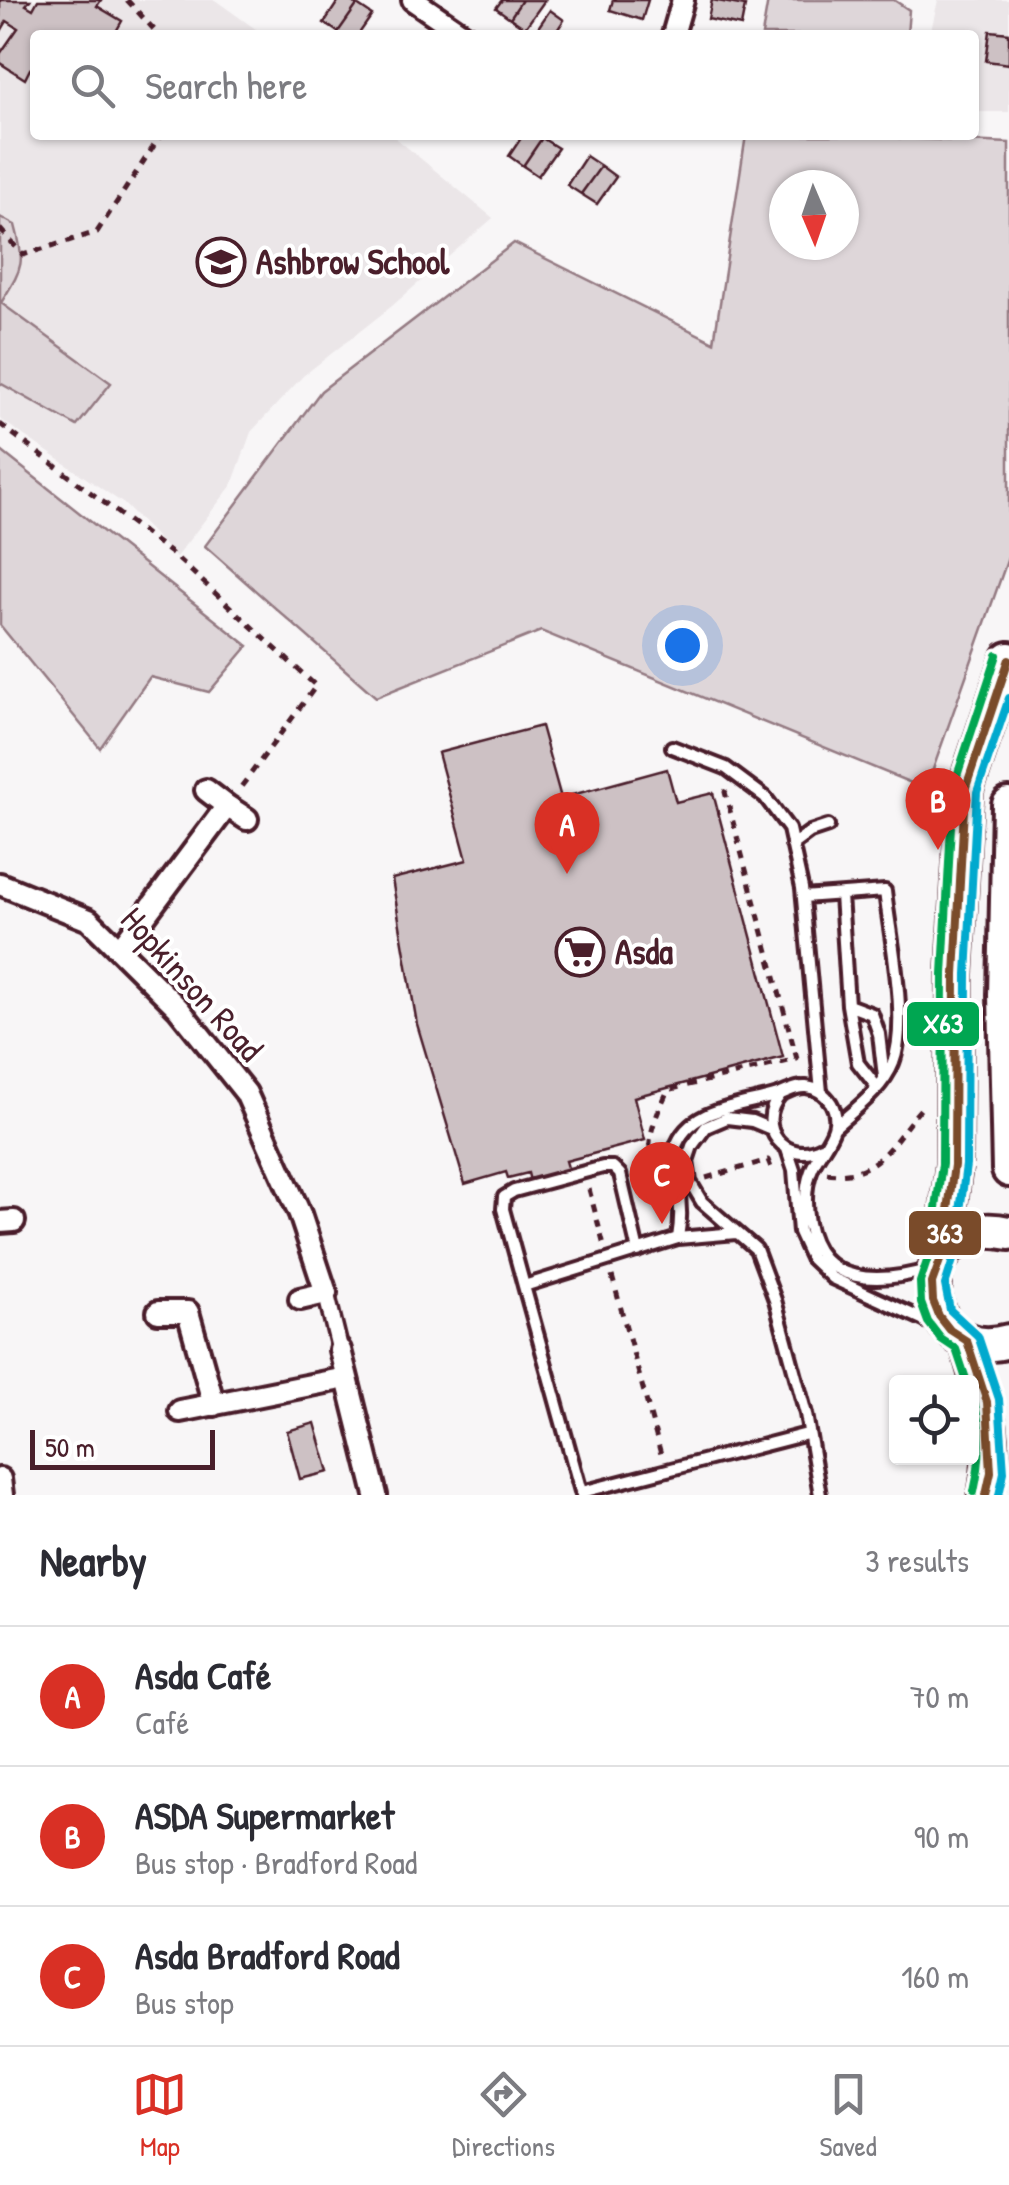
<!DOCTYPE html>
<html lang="en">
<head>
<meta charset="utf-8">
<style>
  :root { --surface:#fff; --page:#f2f2f3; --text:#2b2b33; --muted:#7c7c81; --line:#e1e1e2; --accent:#d93025 }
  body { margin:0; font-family:"Patrick Hand",sans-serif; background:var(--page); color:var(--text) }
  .controls { position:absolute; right:30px; bottom:30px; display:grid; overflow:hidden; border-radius:10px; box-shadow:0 2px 8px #0004 }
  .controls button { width:90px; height:90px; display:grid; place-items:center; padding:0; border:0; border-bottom:2px solid var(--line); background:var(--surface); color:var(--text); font:50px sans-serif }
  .compass { position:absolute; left:769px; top:170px; width:90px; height:90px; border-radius:50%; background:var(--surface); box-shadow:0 2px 8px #0004; rotate:178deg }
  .scale { position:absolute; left:30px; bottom:25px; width:185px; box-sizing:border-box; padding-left:10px; border:5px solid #4a1f2b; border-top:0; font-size:28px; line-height:35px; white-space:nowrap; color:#4a1f2b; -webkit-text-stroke:8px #fff; paint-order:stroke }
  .you { position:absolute; left:682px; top:645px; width:35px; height:35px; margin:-25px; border:8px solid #fff; border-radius:50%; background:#1a73e8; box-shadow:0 0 0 15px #1a73e833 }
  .badge { display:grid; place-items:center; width:65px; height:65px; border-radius:50%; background:var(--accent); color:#fff; font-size:32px; font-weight:700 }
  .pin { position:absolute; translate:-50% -82px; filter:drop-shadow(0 2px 5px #0008) }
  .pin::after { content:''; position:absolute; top:52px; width:35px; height:30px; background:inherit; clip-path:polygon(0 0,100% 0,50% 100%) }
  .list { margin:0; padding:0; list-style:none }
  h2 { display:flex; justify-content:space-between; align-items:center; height:130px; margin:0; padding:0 40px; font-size:42px }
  h2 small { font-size:32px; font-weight:400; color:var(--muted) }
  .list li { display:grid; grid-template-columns:65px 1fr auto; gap:30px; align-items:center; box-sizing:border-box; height:140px; padding:0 40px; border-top:2px solid var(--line) }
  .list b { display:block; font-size:38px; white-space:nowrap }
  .list p { margin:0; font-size:32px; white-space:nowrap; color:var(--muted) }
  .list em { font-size:32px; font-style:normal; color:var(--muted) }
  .icon { flex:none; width:55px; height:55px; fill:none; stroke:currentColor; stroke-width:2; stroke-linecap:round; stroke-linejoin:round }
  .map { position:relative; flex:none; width:1009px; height:1495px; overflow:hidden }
  .search { position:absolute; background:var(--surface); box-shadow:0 2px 8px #0004; left:30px; right:30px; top:30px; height:110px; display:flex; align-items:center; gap:25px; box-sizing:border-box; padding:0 35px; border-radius:10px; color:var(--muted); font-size:38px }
  .sheet { height:550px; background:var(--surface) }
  nav { display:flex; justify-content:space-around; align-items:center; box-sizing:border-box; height:140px; border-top:2px solid var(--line); background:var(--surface); font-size:28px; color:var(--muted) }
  nav a { display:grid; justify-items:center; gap:5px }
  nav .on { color:var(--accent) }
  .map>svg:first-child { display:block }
  .built { fill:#ebe6e8 }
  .green { fill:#ded6d9; stroke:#947a82; stroke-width:2.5; fill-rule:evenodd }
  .building { fill:#cdc1c4; stroke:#4a1f2b; stroke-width:2.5 }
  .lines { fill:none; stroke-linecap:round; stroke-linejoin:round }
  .service-casing { stroke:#4a1f2b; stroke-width:18 }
  .pedestrian-casing { stroke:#4a1f2b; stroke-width:22 }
  .minor-casing { stroke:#4a1f2b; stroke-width:28 }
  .primary-casing { stroke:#4a1f2b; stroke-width:40 }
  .path { stroke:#4a1f2b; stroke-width:5; stroke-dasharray:8 8; stroke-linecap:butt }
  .service { stroke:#fff; stroke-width:10 }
  .pedestrian { stroke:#fff; stroke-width:15 }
  .minor { stroke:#fff; stroke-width:20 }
  .primary { stroke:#fff; stroke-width:32 }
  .bus-1-casing { stroke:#fff; stroke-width:15 }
  .bus-2-casing { stroke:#fff; stroke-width:15 }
  .bus-3-casing { stroke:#fff; stroke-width:15 }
  .bus-1 { stroke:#7a4b2a; stroke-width:8 }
  .bus-2 { stroke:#00a9ce; stroke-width:8 }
  .bus-3 { stroke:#00a651; stroke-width:8 }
  .labels { text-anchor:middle; stroke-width:8; stroke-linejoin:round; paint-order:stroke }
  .poi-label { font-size:35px; font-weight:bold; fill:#4a1f2b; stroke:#fff; text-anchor:start }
  .street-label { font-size:35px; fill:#4a1f2b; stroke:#fff }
  .line-badge { stroke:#fff; stroke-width:4 }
  .badge-label { font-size:28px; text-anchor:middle; font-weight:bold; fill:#fff }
</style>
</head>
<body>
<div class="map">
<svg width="1009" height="1495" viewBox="0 0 1009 1495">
  <rect width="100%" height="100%" fill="#f8f6f7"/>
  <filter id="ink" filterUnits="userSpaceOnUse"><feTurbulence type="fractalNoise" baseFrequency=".01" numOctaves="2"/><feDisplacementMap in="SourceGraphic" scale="20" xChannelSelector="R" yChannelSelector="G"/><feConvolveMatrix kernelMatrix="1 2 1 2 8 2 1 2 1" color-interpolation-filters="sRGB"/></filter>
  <g filter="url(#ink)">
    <path class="built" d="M 0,0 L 215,0 L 264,35 L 35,35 L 35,135 L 392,135 L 493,218 L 392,306 L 303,376 L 251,432 L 232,485 L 176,557 L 124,504 L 0,419 Z
      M 938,0 L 1009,0 L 1009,112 L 974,112 L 974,35 L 930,35 Z"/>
    <path class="green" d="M 768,0 L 894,0 L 909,10 L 907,35 L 762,35 Z
      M 746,135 L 898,135 L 899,138 L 1009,143 L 1009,555 L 926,789 L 541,631 L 376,697 L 205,546 L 321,391 L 514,243 L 714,342 ZM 784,185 L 844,185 L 844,245 L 784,245 Z
      M 0,217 L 15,225 C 26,265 22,268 1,303 L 111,383 L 77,426 L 0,383 Z
      M 0,450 L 248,646 L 209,692 L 150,677 L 100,748 L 0,625 Z"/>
    <path class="building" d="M 0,0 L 30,0 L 26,5 L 33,9 L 38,0 L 101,0 L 97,6 L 122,21 L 114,35 L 35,35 L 35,72 L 30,69 L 25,79 L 0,63 L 0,54 L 18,28 L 7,21 L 0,33 Z
      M 339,0 L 350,0 L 357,5 L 338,32 L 324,23 Z
      M 502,0 L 522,0 L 510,18 L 496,8 Z
      M 522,0 L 545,0 L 525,28 L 510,18 Z
      M 613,0 L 648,0 L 642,20 L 610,10 Z
      M 712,0 L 745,6 L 741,26 L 708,19 Z
      M 357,5 L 372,15 L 358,35 L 341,35 L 338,32 Z
      M 550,10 L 564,20 L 554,35 L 533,35 Z
      M 990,31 L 1009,33 L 1009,64 L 986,61 Z
      M 523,135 L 542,138 L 523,166 L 509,156 Z
      M 542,138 L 558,148 L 538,176 L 523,166 Z
      M 586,156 L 601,166 L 581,194 L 567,185 Z
      M 601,166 L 616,177 L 597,204 L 581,194 Z
      M 541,726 L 561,798 L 667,769 L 676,802 L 713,793 L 783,1057 L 634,1097 L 645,1140 L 566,1161 L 569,1171 L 530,1181 L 528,1173 L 508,1178 L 506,1172 L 465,1184 L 417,1024 L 392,879 L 467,860 L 438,753 Z
      M 315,1423 L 329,1472 L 300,1479 L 287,1431 Z"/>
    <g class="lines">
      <g class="service-casing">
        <path id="service" d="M 672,747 L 726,768 L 765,797 L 789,829 L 802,888 L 821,1092
          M 792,845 L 810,832 L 828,826
          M 841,895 L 848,1005 L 858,1063 L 877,1087
          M 803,897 L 885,891 C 890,937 909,1022 893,1063 C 883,1089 855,1109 835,1127
          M 848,1005 L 872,1014 L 879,1034 L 884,1077
          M 780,1095 C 754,1127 786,1166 822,1147
          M 771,1129 L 752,1121 L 727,1118 L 706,1127 L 692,1146 L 687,1161 L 690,1182 L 702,1202 L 756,1249 L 775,1300 L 806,1414 L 820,1495
          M 787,1149 L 794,1170 L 799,1232 L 811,1258 L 832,1278 L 935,1325
          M 678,1238 C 681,1221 681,1203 677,1185 C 675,1172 670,1162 675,1149 C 688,1107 743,1106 778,1095 C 788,1092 795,1086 806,1087 C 817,1088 825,1094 831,1103 C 846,1129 819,1148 811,1171 C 805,1187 805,1206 808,1223 C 820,1287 880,1284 930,1269
          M 524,1286 L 503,1209 L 504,1197 L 514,1191 L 603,1167 L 613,1167 L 620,1174 L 638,1251
          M 582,1492 L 807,1434
          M 582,1495 L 524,1286 L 678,1238 L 736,1233"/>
      </g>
      <g class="pedestrian-casing">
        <path id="pedestrian" d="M 326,1293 L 340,1350"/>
      </g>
      <g class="minor-casing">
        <path id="minor" d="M 413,0 L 464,35
          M 673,35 L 683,0
          M 227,806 L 247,819
          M 0,884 L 89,920 L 178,1008 L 246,1093 L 300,1214 L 326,1293 L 300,1299
          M 120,949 L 227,806 L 206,790
          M 0,1222 L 14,1221
          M 158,1312 L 188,1312 L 214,1405
          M 340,1350 L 376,1495
          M 180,1411 L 346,1378
          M 0,1479 L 2,1495"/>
      </g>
      <g class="primary-casing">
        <path id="primary" d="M 1009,805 L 1005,995 L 1009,1170
          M 1009,1233 C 906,1210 911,1368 1009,1341
          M 942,1255 L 954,1165 L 955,974 L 965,790 L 1009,659
          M 967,1341 C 983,1399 998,1433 986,1495"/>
      </g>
      <path class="path" d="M 127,0 L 159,35
        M 0,229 L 23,255 L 97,232 L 161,135
        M 0,424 L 176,557 L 316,686 L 238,791
        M 827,1173 C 880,1180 894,1137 925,1104
        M 706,1178 L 768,1160 L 772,1170 L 776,1170
        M 589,1189 L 604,1246
        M 661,1190 L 658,1191 C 644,1146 648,1133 668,1090 L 797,1059 L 725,792 L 727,788
        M 612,1276 L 662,1458"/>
      <use href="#service" class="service"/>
      <use href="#pedestrian" class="pedestrian"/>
      <use href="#minor" class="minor"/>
      <use href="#primary" class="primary"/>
      <g class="bus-1-casing">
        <path id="bus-1" d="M 986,1495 L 991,1472 L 987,1402 L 967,1341 L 950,1330 L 939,1316 L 933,1301 L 932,1283 L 942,1255 L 954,1165 L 955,974 L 965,790 L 1009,659"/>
      </g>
      <g class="bus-2-casing">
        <path id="bus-2" d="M 999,1495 L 1004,1472 L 999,1399 L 978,1336 L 950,1310 L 945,1285 L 954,1257 L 966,1165 L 967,974 L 977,792 L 1009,698"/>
      </g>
      <g class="bus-3-casing">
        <path id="bus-3" d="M 967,1382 L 956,1349 L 941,1339 L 928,1322 L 921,1303 L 920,1282 L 930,1252 L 942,1164 L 943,974 L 953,788 L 997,655
          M 972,1395 C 982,1426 981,1461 974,1492"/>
      </g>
      <use href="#bus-1" class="bus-1"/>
      <use href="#bus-2" class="bus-2"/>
      <use href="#bus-3" class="bus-3"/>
    </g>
  </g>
  <defs>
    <g id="school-ring" transform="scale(2.5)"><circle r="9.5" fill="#fff" stroke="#4a1f2b" stroke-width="1.5"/><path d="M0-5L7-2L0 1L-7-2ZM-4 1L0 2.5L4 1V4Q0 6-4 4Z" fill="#4a1f2b"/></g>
    <g id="supermarket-ring" transform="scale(2.5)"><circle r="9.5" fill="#fff" stroke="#4a1f2b" stroke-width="1.5"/><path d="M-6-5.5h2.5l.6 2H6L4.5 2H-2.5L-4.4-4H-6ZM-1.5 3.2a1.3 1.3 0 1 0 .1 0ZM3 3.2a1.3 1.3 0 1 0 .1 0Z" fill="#4a1f2b"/></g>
  </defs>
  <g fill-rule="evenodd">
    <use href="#school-ring" x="221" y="262"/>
    <use href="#supermarket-ring" x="580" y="952"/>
  </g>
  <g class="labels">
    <g class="poi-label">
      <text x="256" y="274">Ashbrow School</text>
      <text x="615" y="964">Asda</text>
    </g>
    <g class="street-label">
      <text transform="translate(192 984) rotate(48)" y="12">Hopkinson Road</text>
    </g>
  </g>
  <g class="line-badge">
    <rect x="905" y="1000" width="76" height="48" rx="10" fill="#00a651"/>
    <rect x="907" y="1209" width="76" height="48" rx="10" fill="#7a4b2a"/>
  </g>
  <g class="badge-label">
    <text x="943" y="1033">X63</text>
    <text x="945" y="1243">363</text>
  </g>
</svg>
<div class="controls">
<button><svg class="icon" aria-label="locate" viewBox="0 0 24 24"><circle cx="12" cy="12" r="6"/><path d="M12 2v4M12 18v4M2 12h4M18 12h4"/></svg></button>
</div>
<svg class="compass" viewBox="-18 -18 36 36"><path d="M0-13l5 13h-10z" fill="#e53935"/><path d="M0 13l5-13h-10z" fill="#7c7c81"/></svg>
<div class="scale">50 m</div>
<div class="you"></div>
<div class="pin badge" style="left:567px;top:874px">A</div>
<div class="pin badge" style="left:938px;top:850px">B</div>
<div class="pin badge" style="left:662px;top:1224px">C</div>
<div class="search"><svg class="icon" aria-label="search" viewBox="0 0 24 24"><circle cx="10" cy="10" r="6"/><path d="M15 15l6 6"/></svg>Search here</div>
</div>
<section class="sheet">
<h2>Nearby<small>3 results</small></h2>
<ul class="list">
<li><span class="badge">A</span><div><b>Asda Café</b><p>Café</p></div><em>70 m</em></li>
<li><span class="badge">B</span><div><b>ASDA Supermarket</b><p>Bus stop · Bradford Road</p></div><em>90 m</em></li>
<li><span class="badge">C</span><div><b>Asda Bradford Road</b><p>Bus stop</p></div><em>160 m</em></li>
</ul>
</section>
<nav>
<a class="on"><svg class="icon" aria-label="map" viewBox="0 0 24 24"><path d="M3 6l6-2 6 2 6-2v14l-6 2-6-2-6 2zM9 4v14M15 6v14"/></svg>Map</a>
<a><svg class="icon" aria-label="directions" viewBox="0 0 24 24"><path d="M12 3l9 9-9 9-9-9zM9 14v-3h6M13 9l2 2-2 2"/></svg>Directions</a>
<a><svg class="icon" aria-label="saved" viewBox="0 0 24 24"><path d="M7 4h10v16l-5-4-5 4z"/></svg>Saved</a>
</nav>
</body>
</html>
